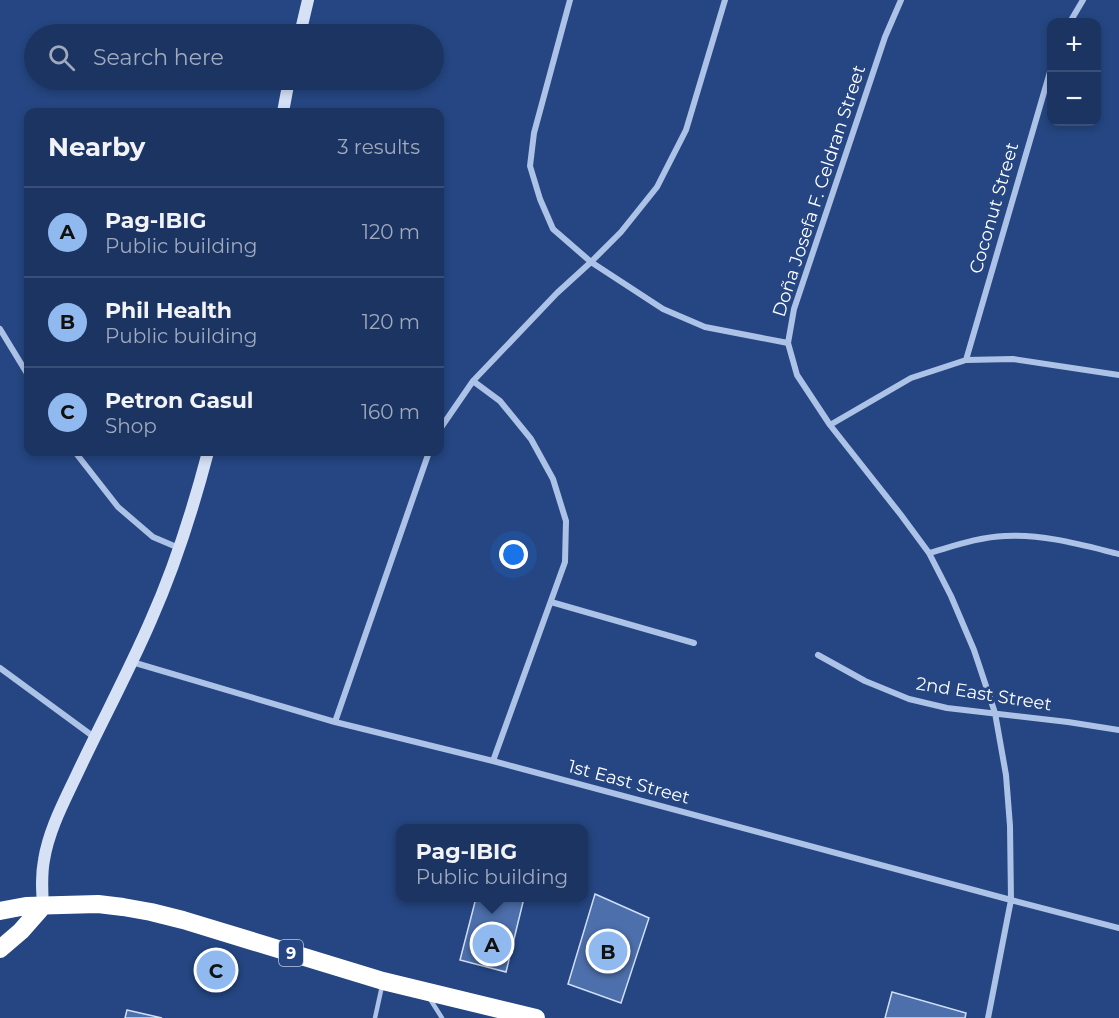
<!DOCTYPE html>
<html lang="en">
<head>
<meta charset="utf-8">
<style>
  :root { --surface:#1c3462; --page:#253c68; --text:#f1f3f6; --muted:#a0aabe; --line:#3a4f77; --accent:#90b9f0 }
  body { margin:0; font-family:Montserrat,sans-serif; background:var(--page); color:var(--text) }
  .controls { position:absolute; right:18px; top:18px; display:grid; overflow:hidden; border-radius:12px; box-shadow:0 3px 9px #0003 }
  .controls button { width:54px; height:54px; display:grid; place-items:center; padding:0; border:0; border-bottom:2px solid var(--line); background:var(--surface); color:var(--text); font:30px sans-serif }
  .you { position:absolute; left:514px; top:555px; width:21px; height:21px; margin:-15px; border:4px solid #fff; border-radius:50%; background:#1a73e8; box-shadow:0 0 0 9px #1a73e833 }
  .badge { display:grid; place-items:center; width:39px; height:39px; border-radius:50%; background:var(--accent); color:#111; font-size:20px; font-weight:700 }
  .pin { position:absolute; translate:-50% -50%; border:3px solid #fff; box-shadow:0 2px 6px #0006 }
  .popup { position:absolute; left:396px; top:824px; width:192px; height:78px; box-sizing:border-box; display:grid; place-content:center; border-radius:12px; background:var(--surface); filter:drop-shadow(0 2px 4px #0005); font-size:20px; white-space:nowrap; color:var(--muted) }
  .popup b { font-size:22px; color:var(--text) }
  .popup::after { content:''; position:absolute; left:50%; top:100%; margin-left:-12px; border:12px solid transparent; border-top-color:var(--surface) }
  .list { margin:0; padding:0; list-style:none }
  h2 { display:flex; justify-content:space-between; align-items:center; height:78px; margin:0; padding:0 24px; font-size:26px }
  h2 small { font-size:20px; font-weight:400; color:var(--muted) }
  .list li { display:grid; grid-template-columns:39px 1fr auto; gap:18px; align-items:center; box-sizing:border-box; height:90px; padding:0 24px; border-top:2px solid var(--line) }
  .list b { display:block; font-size:22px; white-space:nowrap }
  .list p { margin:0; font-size:20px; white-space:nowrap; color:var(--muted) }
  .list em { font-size:20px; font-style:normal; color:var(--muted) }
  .icon { flex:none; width:33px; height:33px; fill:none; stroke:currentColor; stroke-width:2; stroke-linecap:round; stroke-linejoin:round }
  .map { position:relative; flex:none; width:1119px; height:1018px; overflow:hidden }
  .search { position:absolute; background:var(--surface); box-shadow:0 3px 9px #0003; left:24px; top:24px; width:420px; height:66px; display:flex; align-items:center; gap:15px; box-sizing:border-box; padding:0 21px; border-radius:33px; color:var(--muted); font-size:22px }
  .panel { position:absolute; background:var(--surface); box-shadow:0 3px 9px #0003; left:24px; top:108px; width:420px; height:348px; border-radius:12px }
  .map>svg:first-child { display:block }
  .building { fill:#4d6fab; stroke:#d0def6; stroke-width:1.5 }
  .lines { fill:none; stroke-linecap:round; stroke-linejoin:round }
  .lane { stroke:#acc2e7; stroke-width:4.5 }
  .street { stroke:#acc2e7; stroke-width:6 }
  .secondary { stroke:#d6e1f6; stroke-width:12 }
  .highway { stroke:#fff; stroke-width:18 }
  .labels { text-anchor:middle; stroke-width:6; stroke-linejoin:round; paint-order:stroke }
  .shield { fill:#254682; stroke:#bec8da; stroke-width:1.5 }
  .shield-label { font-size:16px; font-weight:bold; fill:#fff }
  .street-label { font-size:18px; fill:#fff; stroke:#254682 }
</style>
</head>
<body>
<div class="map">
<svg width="1119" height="1018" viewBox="0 0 1119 1018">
  <rect width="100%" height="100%" fill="#254682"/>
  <path class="building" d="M 595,894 L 649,918 L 621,1003 L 568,984 Z
    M 476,898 L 524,898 L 506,972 L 460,960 Z
    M 892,992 L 966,1013 L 965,1018 L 885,1018 Z
    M 127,1010 L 162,1018 L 125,1018 Z"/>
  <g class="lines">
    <path class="lane" d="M 430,999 L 442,1018
      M 375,1018 L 382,986"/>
    <path class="street" d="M 570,0 L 534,133 L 530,166 L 540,199 L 553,229 L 591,262 L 663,309 L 705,327 L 788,343
      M 901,0 L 885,37 L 794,309 L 788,343 L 797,375 L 830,425 L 901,515 L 929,553 L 951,596 L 974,650 L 995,713 L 1006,775 L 1010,826 L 1011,900 L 988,1018
      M 1070,22 L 1083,0
      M 0,329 L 28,375
      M 966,360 L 1052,65
      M 473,381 L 500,401 L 531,439 L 553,479 L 566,521 L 565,562 L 493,761
      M 830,425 L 911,378 L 966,360 L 1013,359 L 1119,375
      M 440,429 L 473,381 L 557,293 L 591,262 L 621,232 L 657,187 L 686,130 L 725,0
      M 75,452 L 118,507 L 153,537 L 179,548
      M 929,553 C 954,546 979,537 1005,536 C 1044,534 1082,545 1119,554
      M 551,602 L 694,643
      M 818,655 L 865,681 L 909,699 L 947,708 L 1068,722 L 1119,730
      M 132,662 L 335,722 L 493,761 L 1011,900 L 1119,928
      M 0,668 L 94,737
      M 335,722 L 429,452"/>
    <path class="secondary" d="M 300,34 L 308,0
      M 283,112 L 289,80
      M 43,906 C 42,890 41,876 44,860 C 49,829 65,800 78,772 C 102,721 129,671 151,620 C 175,566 193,509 208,452"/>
    <path class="highway" d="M 0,911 L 26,906 L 98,904 L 123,907 L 151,912 L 183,920 L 383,981 L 536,1018
      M 0,949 L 21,931 L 43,906"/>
  </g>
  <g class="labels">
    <rect class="shield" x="279" y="940" width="24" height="26" rx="4.5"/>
    <g class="shield-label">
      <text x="291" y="959">9</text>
    </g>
    <g class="street-label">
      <text transform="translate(819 191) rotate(-72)" y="6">Doña Josefa F. Celdran Street</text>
      <text transform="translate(994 208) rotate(-74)" y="6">Coconut Street</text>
      <text transform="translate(984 694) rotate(9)" y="6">2nd East Street</text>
      <text transform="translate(629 782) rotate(15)" y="6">1st East Street</text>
    </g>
  </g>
</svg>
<div class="controls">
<button>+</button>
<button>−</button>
</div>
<div class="you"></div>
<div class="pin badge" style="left:492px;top:944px">A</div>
<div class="popup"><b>Pag-IBIG</b>Public building</div>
<div class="pin badge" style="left:608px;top:951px">B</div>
<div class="pin badge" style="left:216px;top:970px">C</div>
<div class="search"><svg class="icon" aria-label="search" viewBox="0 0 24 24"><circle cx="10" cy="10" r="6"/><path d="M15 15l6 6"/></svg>Search here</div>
<section class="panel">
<h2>Nearby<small>3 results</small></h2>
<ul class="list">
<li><span class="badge">A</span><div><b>Pag-IBIG</b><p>Public building</p></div><em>120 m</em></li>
<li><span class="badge">B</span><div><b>Phil Health</b><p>Public building</p></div><em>120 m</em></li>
<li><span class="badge">C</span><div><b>Petron Gasul</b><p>Shop</p></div><em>160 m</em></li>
</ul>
</section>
</div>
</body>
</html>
